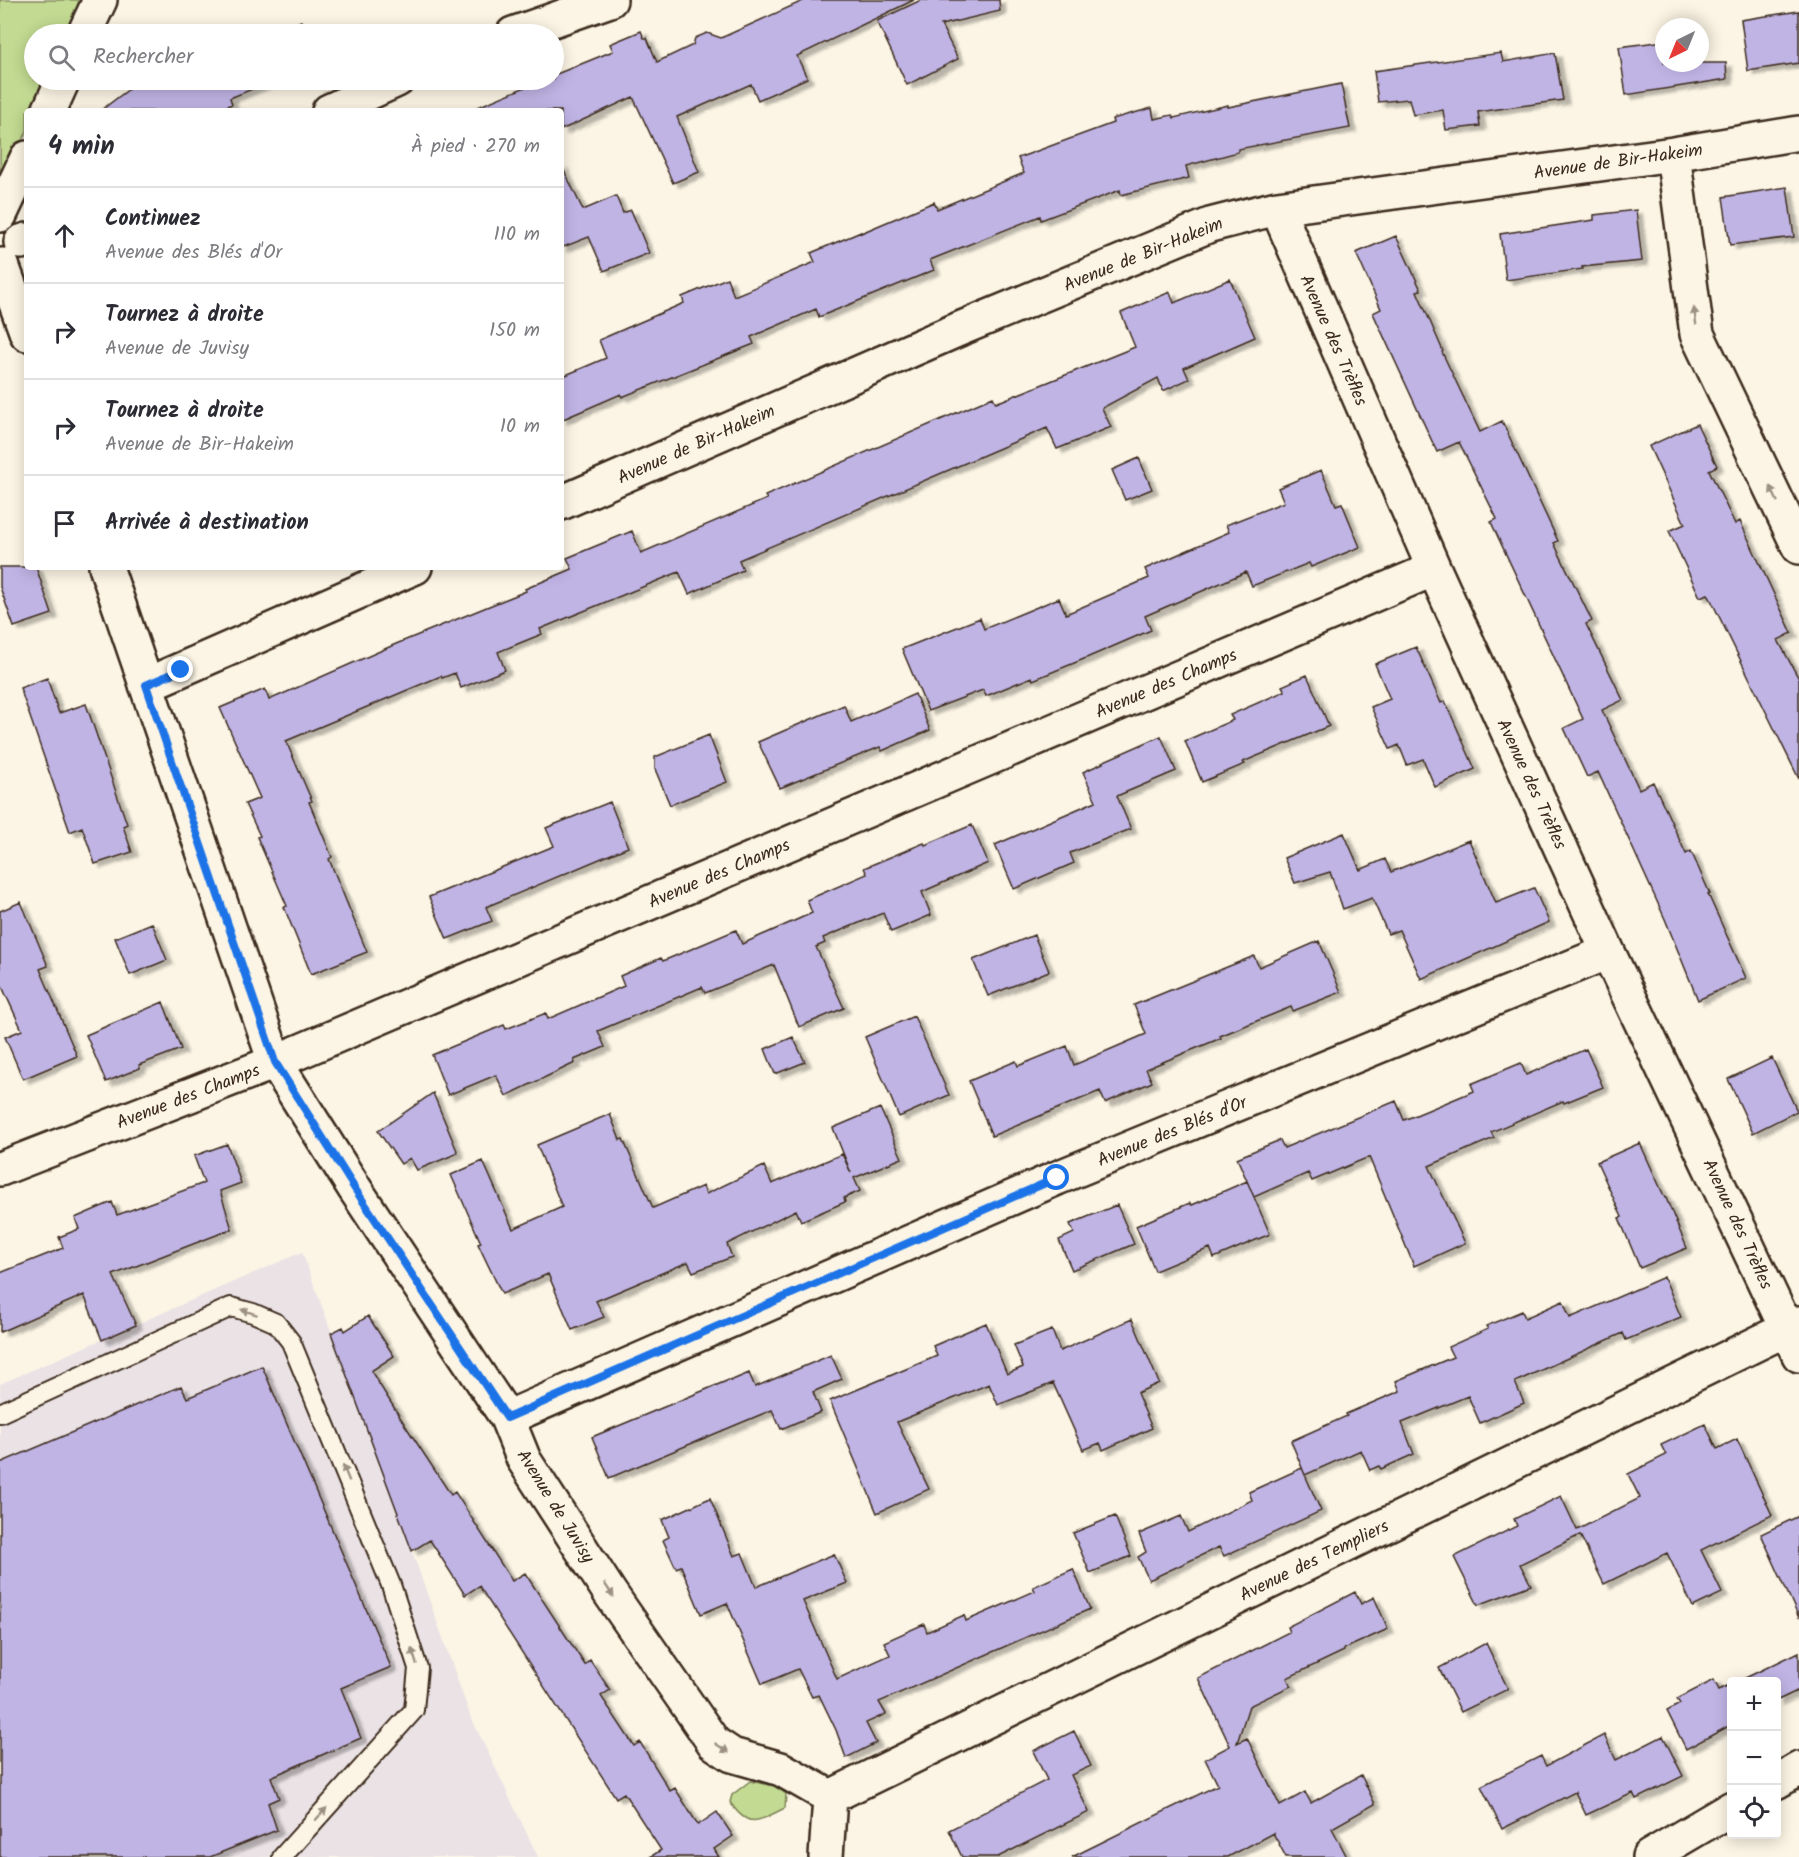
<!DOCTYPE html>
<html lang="fr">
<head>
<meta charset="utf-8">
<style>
  :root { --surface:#fff; --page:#f2f2f3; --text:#2b2b33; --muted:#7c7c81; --line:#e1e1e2 }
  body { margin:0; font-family:Kalam,sans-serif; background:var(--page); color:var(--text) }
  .controls { position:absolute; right:18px; bottom:18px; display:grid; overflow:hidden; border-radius:6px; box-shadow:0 3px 15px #0003 }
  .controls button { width:54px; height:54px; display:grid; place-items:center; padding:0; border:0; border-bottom:2px solid var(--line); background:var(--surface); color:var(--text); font:30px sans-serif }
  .compass { position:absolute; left:1655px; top:18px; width:54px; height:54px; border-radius:50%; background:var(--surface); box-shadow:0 3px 15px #0003; rotate:223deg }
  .stop { position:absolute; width:18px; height:18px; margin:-14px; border:4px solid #1a73e8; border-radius:50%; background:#fff }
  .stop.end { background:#1a73e8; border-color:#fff; box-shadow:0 2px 6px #0008 }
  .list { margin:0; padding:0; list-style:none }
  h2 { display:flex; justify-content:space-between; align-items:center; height:78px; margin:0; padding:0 24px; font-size:26px }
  h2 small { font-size:20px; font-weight:400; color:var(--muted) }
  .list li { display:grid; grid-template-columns:39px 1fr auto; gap:18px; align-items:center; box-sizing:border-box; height:96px; padding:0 24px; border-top:2px solid var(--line) }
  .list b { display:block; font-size:22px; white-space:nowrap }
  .list p { margin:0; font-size:20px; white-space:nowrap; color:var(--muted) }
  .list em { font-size:20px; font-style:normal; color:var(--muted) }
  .icon { flex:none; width:33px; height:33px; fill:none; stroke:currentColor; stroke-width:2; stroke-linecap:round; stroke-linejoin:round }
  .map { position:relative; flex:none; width:1799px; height:1857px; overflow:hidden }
  .search { position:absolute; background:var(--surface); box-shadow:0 3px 15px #0003; left:24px; top:24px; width:540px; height:66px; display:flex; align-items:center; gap:15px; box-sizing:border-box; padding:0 21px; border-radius:33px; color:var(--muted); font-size:22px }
  .panel { position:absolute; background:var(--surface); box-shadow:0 3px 15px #0003; left:24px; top:108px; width:540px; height:462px; border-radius:6px }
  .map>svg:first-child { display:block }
  .built { fill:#eae2e5 }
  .green { fill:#c2da91; stroke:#7e8258; stroke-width:1.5 }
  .building { fill:#c0b4e5; stroke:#3b2a1e; stroke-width:1.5; filter:url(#shadow) }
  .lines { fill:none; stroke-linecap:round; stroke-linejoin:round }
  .service-casing { stroke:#3b2a1e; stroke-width:22 }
  .minor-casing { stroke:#3b2a1e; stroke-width:38 }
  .tertiary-casing { stroke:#3b2a1e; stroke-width:38 }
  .service { stroke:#fcf5e5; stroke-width:18 }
  .minor { stroke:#fcf5e5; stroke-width:33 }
  .tertiary { stroke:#fcf5e5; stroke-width:33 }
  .oneway { fill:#9c9082 }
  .route { stroke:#1a73e8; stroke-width:8 }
  .labels { text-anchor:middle; stroke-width:5; stroke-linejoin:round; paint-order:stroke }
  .street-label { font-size:18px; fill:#3b2a1e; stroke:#fcf5e5 }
</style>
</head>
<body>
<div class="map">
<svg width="1799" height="1857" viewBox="0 0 1799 1857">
  <defs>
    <filter id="shadow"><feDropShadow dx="6" dy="4" stdDeviation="1.5" flood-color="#0004"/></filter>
  </defs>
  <rect width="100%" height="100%" fill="#fcf5e5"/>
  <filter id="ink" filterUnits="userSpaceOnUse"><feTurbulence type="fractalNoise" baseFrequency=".0167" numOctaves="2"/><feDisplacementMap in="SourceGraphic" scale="12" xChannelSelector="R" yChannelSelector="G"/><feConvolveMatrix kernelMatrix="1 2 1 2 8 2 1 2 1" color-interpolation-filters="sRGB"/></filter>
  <g filter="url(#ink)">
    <path class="built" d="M 302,1252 L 412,1551 L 470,1715 L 538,1857 L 0,1857 L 0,1384 Z"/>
    <path class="green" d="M 0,0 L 86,0 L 70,34 L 34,34 L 34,80 L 50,80 L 36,111 L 27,111 L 27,131 L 4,181 L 0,185 Z
      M 750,1781 L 775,1786 L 786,1794 L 785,1808 C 759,1820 749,1831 730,1802 L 732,1795 Z"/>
    <path class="building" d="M 805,0 L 914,0 L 797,56 L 807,78 L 758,100 L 751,84 L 677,117 L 699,172 L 673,183 L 633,97 L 561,130 L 561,111 L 468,111 L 542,80 L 554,80 L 554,75 L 613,51 L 610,44 L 641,31 L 644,38 L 647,38 L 657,62 L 693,45 L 695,38 L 707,33 L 721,38 Z
      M 921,0 L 999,0 L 1000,11 L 941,25 L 958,59 L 907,85 L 877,21 Z
      M 1799,11 L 1799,63 L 1748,71 L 1741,20 Z
      M 301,21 L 307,34 L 271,34 Z
      M 1664,41 L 1664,63 L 1726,63 L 1727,79 L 1626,95 L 1619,47 Z
      M 1501,53 L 1503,62 L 1555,53 L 1563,100 L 1478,112 L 1480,126 L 1446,130 L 1443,110 L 1413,115 L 1409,99 L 1378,102 L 1374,71 Z
      M 141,80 L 275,80 L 230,98 L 232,104 L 215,111 L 100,111 Z
      M 1341,84 L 1350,128 L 1238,149 L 1238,152 L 1186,166 L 1189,178 L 1121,195 L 1120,190 L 1041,220 L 1040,216 L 930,260 L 934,270 L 819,317 L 816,309 L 751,337 L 754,344 L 622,397 L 621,394 L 561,420 L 561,377 L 606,358 L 599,340 L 684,303 L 682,297 L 727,278 L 734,296 L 815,262 L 811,253 L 861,232 L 861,233 L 934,202 L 937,209 L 1024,173 L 1018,158 L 1113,123 L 1112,119 L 1152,108 L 1154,119 L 1172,115 L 1174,118 L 1228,105 L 1228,107 Z
      M 561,164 L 583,210 L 616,196 L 623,213 L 631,210 L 649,253 L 604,271 L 589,237 L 561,248 Z
      M 1787,187 L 1794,237 L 1730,245 L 1723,197 Z
      M 1636,210 L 1642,261 L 1582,267 L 1583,269 L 1506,280 L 1500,234 L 1594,220 L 1594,215 Z
      M 1396,236 L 1421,290 L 1417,291 L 1443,351 L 1442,352 L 1480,432 L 1502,421 L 1558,541 L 1554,543 L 1592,621 L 1586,624 L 1623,700 L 1602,710 L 1639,789 L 1653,782 L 1686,854 L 1691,851 L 1710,894 L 1708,894 L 1746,978 L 1698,1000 L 1665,919 L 1598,772 L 1587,777 L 1564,728 L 1583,719 L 1491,522 L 1497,519 L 1459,442 L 1437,452 L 1373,313 L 1381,309 L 1356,253 Z
      M 1230,279 L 1255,337 L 1184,368 L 1189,379 L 1163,391 L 1158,378 L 1102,408 L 1111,427 L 1057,449 L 1047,428 L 739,560 L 743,570 L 689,594 L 679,572 L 540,629 L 542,634 L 498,652 L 505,670 L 461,688 L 455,673 L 442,678 L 441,676 L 286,741 L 312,801 L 309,802 L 332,857 L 329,859 L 367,952 L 311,974 L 284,907 L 287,906 L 257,837 L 260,836 L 245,804 L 260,798 L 220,708 L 265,689 L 269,700 L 396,644 L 526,591 L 525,589 L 572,569 L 567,558 L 632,531 L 641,553 L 767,499 L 765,496 L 993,397 L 996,403 L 1135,347 L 1121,313 L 1170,292 L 1174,303 Z
      M 1697,424 L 1717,466 L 1709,470 L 1735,524 L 1740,521 L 1792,633 L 1778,640 L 1799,679 L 1799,779 L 1708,594 L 1700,597 L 1669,531 L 1685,524 L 1649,446 Z
      M 1139,458 L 1152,489 L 1125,500 L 1112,470 Z
      M 1321,470 L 1336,505 L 1342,503 L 1360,547 L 1311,567 L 1309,563 L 1252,586 L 1246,572 L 1145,616 L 1151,630 L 1084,659 L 1033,680 L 1032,677 L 986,696 L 983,690 L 928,711 L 902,649 L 980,618 L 984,629 L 1059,598 L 1066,614 L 1149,578 L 1145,569 L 1229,532 L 1226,525 L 1284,502 L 1278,488 Z
      M 0,567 L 36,567 L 52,614 L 14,627 L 0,587 Z
      M 1416,647 L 1441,703 L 1445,701 L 1475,769 L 1435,787 L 1423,759 L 1407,765 L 1399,745 L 1390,749 L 1371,707 L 1390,699 L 1375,664 Z
      M 1307,675 L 1329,726 L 1243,762 L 1245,764 L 1202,782 L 1185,741 L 1233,720 L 1230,715 L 1285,691 L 1282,686 Z
      M 47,678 L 59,713 L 86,704 L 127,824 L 123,826 L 132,852 L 95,864 L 82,827 L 70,832 L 20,688 Z
      M 915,694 L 930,730 L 882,751 L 880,747 L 780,788 L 758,742 L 844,705 L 851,722 Z
      M 709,735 L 727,782 L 670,805 L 655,769 L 655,757 Z
      M 1161,736 L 1176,771 L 1117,796 L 1131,829 L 1070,853 L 1074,863 L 1014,889 L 995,845 L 1096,801 L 1083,772 L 1103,763 L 1102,762 Z
      M 610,802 L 628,847 L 486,907 L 492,921 L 447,939 L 429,897 L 554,846 L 546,828 Z
      M 972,825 L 988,863 L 922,892 L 931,915 L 891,932 L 883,913 L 823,938 L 825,943 L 816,947 L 844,1008 L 799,1027 L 774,965 L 705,993 L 702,987 L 598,1031 L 605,1047 L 574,1060 L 575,1063 L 506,1096 L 496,1075 L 448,1095 L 432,1055 L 504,1025 L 506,1029 L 546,1013 L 548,1019 L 624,986 L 620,976 L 661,958 L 663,961 L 736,930 L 742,944 L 812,913 L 807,900 L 867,874 L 864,868 L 924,843 L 925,845 Z
      M 1344,833 L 1360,870 L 1385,859 L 1391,872 L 1469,840 L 1496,903 L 1534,888 L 1549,922 L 1421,979 L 1399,930 L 1388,934 L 1372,898 L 1343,909 L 1330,872 L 1295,883 L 1284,858 Z
      M 21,902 L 48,966 L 40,969 L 77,1056 L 23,1079 L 5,1037 L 22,1030 L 0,982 L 0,911 Z
      M 152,923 L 167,960 L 130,975 L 115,938 Z
      M 1034,935 L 1049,971 L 988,996 L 973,960 Z
      M 1319,941 L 1341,992 L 1293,1011 L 1291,1007 L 1220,1036 L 1221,1038 L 1146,1069 L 1152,1082 L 1105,1103 L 1100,1091 L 992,1136 L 969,1081 L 1016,1061 L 1018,1066 L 1067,1046 L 1074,1065 L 1146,1034 L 1134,1005 L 1254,956 L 1259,967 Z
      M 163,1002 L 181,1049 L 139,1065 L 140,1068 L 106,1082 L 86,1035 Z
      M 914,1016 L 949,1095 L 899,1117 L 865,1037 Z
      M 793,1037 L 805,1062 L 775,1074 L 765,1049 Z
      M 1586,1049 L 1603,1087 L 1564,1103 L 1563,1101 L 1491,1132 L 1494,1138 L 1429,1166 L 1465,1243 L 1414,1266 L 1369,1157 L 1312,1181 L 1308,1173 L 1254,1197 L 1237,1158 L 1280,1140 L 1284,1148 L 1396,1101 L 1404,1120 L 1474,1091 L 1471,1084 L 1521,1063 L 1526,1075 Z
      M 1772,1058 L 1797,1111 L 1753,1133 L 1728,1079 Z
      M 433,1093 L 458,1153 L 417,1170 L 410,1158 L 401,1164 L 378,1131 Z
      M 880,1108 L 902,1158 L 854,1178 L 860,1191 L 844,1198 L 845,1202 L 801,1221 L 796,1210 L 727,1244 L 732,1257 L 693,1272 L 688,1262 L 596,1301 L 604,1317 L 572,1330 L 548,1274 L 502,1294 L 478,1244 L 481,1243 L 451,1175 L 483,1161 L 513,1229 L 562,1207 L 537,1145 L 610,1114 L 620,1140 L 623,1139 L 653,1208 L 703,1186 L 706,1194 L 764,1166 L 772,1184 L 842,1154 L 851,1173 L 833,1128 Z
      M 1640,1143 L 1665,1198 L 1666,1198 L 1687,1248 L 1640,1268 L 1619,1218 L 1622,1217 L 1597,1162 Z
      M 227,1144 L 241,1183 L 220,1191 L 232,1229 L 113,1275 L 136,1325 L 102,1340 L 84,1295 L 0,1332 L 0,1273 L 63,1248 L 59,1237 L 79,1229 L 75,1218 L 112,1202 L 117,1215 L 204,1183 L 194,1156 Z
      M 1247,1181 L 1270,1234 L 1214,1258 L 1210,1248 L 1155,1271 L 1136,1226 L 1190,1203 L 1192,1205 Z
      M 1117,1205 L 1134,1244 L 1072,1270 L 1059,1240 L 1074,1233 L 1070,1224 Z
      M 1664,1277 L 1681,1317 L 1626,1340 L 1623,1333 L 1515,1382 L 1524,1403 L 1480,1423 L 1468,1396 L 1402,1423 L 1414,1454 L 1381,1469 L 1379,1466 L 1370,1470 L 1361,1450 L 1305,1475 L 1291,1441 L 1347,1416 L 1346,1414 L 1400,1391 L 1396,1381 L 1453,1357 L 1448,1347 L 1488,1329 L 1486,1326 L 1522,1311 L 1525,1318 L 1563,1301 L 1570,1318 Z
      M 368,1316 L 394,1356 L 371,1371 L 405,1425 L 451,1495 L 455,1492 L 512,1581 L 525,1573 L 585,1665 L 590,1660 L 610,1690 L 601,1696 L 634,1746 L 640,1742 L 670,1791 L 675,1788 L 698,1825 L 717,1812 L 733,1836 L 714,1849 L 719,1857 L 650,1857 L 661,1850 L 624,1793 L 616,1798 L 479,1586 L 465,1595 L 430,1540 L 412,1551 L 331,1333 L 343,1327 L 345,1331 Z
      M 1132,1319 L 1159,1383 L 1137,1393 L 1152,1428 L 1103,1450 L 1100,1443 L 1083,1450 L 1053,1383 L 998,1405 L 989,1384 L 897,1422 L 929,1489 L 877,1513 L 830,1401 L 937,1356 L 933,1346 L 986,1323 L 1007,1374 L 1023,1367 L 1014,1345 L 1052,1330 L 1060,1351 Z
      M 831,1355 L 842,1379 L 813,1392 L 821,1412 L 781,1429 L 772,1410 L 609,1478 L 592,1437 L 729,1380 L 730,1381 L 749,1373 L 755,1387 Z
      M 262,1366 L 391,1667 L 341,1688 L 361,1738 L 271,1777 L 279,1798 L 268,1803 L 277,1830 L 210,1857 L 0,1857 L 0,1463 L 181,1386 L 187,1398 Z
      M 1705,1424 L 1717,1449 L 1737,1439 L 1772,1515 L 1701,1550 L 1722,1593 L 1693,1607 L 1667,1553 L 1604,1584 L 1580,1535 L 1520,1564 L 1531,1585 L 1478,1605 L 1454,1557 L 1517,1526 L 1514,1519 L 1561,1496 L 1577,1530 L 1640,1498 L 1628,1474 L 1666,1455 L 1661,1445 Z
      M 1302,1468 L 1321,1511 L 1224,1556 L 1219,1547 L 1149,1580 L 1138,1557 L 1146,1552 L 1139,1534 L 1181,1516 L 1188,1532 L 1252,1500 L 1249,1492 Z
      M 710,1498 L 734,1556 L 742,1553 L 756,1587 L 834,1554 L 847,1583 L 803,1601 L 837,1679 L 890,1655 L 884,1642 L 924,1624 L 927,1632 L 964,1615 L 966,1621 L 1035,1591 L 1033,1587 L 1073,1569 L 1090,1609 L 879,1702 L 886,1714 L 866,1723 L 876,1743 L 846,1758 L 836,1730 L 819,1695 L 812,1697 L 798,1669 L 762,1684 L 727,1603 L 701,1614 L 681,1566 L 676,1568 L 663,1540 L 669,1537 L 662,1520 Z
      M 1115,1516 L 1131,1556 L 1090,1573 L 1073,1533 Z
      M 1799,1516 L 1799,1618 L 1761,1534 Z
      M 1355,1592 L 1361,1604 L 1374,1597 L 1388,1629 L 1344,1649 L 1344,1651 L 1287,1678 L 1291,1686 L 1249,1706 L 1237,1743 L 1247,1738 L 1280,1806 L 1305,1792 L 1311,1803 L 1361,1775 L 1375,1804 L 1332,1828 L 1347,1857 L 1286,1857 L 1273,1833 L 1228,1857 L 1072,1857 L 1218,1785 L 1205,1759 L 1230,1746 L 1198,1678 L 1289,1632 L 1287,1627 Z
      M 1486,1643 L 1508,1689 L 1461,1712 L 1439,1668 Z
      M 1799,1652 L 1799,1690 L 1776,1701 L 1776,1682 L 1737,1682 Z
      M 1714,1680 L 1719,1690 L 1731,1684 L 1731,1725 L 1686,1749 L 1667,1711 L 1680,1704 L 1677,1699 Z
      M 1074,1731 L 1091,1766 L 1071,1775 L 1089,1812 L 998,1857 L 962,1857 L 949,1830 L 1047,1780 L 1033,1751 Z
      M 1604,1735 L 1616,1760 L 1663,1736 L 1683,1776 L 1636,1799 L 1633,1793 L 1586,1815 L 1575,1792 L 1502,1829 L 1481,1786 L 1541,1756 L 1546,1766 Z"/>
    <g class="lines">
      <g class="service-casing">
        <path id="service" d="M 0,1413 L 231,1307 L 253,1313 L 276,1323 L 291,1342 L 391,1585 L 418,1668 L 414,1710 L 282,1857"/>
      </g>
      <g class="minor-casing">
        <path id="minor" d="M 1673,154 L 1697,334 L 1799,547
          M 1277,208 L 1434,569 L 1608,952 L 1799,1355
          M 2,265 L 27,334
          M 561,503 L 957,330 L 1210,225 L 1277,208 L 1673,154 L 1799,133
          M 106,567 L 275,1062 L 355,1189 L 507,1418 L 524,1460 L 610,1593 L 714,1743 L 732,1755 L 781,1769 L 830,1797 L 826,1857
          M 146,685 L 415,567
          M 0,1169 L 275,1062 L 1434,569
          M 507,1418 L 1057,1178 L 1608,952
          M 1776,1782 L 1799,1769
          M 830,1797 L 1799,1323
          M 1649,1857 L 1732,1808"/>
      </g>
      <g class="tertiary-casing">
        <path id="tertiary" d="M 84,34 L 100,0
          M 513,34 L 610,0
          M 49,111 L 63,80
          M 329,111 L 397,80
          M 0,215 L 27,158
          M 21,242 L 27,240"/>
      </g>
      <use href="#service" class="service"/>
      <use href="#minor" class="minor"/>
      <use href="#tertiary" class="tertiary"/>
    </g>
    <defs><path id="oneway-solid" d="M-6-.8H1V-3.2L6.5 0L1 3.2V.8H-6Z" transform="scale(1.5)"/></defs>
    <g class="oneway">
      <use href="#oneway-solid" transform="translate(1695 316) rotate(-98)"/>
      <use href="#oneway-solid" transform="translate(1774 494) rotate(-115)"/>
      <use href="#oneway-solid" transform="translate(249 1312) rotate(-162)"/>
      <use href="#oneway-solid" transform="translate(346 1473) rotate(-112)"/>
      <use href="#oneway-solid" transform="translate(609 1590) rotate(56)"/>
      <use href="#oneway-solid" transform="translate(414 1656) rotate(-108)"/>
      <use href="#oneway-solid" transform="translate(722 1748) rotate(34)"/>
      <use href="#oneway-solid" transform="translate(321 1814) rotate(-48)"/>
    </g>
  </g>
  <g class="lines" filter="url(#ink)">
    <path class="route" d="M 181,670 L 146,685 L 275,1062 L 355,1189 L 507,1418 L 1057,1178"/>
  </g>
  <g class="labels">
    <g class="street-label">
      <text transform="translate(1618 161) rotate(-8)" y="6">Avenue de Bir-Hakeim</text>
      <text transform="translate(1143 254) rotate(-22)" y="6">Avenue de Bir-Hakeim</text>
      <text transform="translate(1334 340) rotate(66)" y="6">Avenue des Trèfles</text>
      <text transform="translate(696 444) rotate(-24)" y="6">Avenue de Bir-Hakeim</text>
      <text transform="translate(1166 683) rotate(-23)" y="6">Avenue des Champs</text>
      <text transform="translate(1532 784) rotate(65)" y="6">Avenue des Trèfles</text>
      <text transform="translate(719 873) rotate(-23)" y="6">Avenue des Champs</text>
      <text transform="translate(188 1096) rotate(-21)" y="6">Avenue des Champs</text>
      <text transform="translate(1172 1131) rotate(-22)" y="6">Avenue des Blés d'Or</text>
      <text transform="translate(1738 1224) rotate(65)" y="6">Avenue des Trèfles</text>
      <text transform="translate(556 1506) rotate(58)" y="6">Avenue de Juvisy</text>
      <text transform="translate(1314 1560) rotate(-26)" y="6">Avenue des Templiers</text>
    </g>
  </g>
</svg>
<div class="controls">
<button>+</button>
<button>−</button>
<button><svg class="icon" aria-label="locate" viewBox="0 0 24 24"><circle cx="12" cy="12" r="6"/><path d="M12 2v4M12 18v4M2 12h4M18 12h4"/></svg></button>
</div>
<svg class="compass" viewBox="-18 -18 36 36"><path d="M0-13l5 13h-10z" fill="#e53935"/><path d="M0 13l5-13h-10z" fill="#7c7c81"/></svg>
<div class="stop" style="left:1057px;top:1178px"></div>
<div class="stop end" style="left:181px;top:670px"></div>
<div class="search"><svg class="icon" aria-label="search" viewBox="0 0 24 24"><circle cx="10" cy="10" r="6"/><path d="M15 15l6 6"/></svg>Rechercher</div>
<section class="panel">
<h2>4 min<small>À pied · 270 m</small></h2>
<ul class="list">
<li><svg class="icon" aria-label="ahead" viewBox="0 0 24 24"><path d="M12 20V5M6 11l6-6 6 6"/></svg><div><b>Continuez</b><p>Avenue des Blés d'Or</p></div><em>110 m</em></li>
<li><svg class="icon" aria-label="right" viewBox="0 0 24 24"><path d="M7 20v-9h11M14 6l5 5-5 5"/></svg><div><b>Tournez à droite</b><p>Avenue de Juvisy</p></div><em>150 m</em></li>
<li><svg class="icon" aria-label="right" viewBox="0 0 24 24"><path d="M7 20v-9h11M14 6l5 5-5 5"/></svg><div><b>Tournez à droite</b><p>Avenue de Bir-Hakeim</p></div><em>10 m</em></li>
<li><svg class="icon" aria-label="arrive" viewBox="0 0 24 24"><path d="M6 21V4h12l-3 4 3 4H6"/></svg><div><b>Arrivée à destination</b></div></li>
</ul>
</section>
</div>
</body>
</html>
